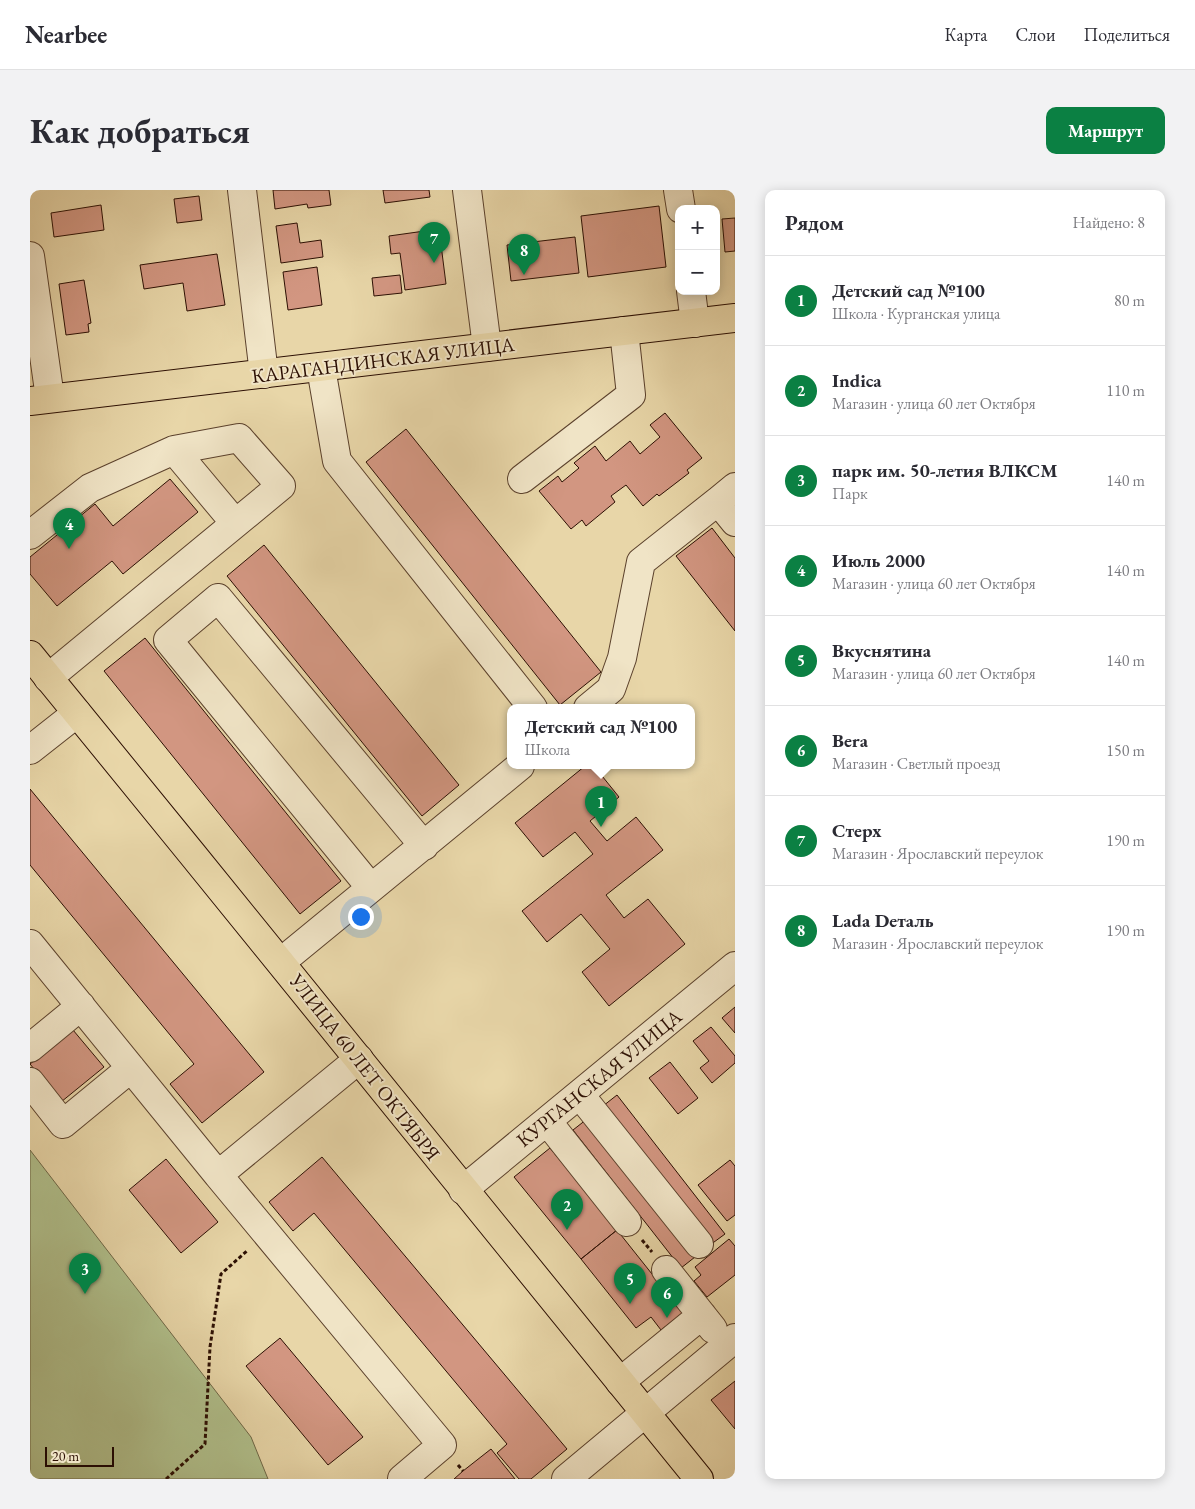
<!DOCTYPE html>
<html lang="ru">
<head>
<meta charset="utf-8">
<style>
  :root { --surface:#fff; --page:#f2f2f3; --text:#2b2b33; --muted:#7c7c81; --line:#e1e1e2; --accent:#0b8043 }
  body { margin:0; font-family:"EB Garamond",serif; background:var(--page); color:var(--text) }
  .controls { position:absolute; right:15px; top:15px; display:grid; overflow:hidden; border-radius:10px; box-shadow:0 2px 12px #0003 }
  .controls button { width:45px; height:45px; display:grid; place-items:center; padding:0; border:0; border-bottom:1px solid var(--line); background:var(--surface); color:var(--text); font:25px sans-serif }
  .scale { position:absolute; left:15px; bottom:12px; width:69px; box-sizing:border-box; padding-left:5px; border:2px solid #2c0f03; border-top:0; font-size:14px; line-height:18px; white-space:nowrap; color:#2c0f03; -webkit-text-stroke:4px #f0e4c6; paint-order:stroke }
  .you { position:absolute; left:330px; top:726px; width:18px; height:18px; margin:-12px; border:4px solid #fff; border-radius:50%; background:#1a73e8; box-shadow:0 0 0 8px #1a73e833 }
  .badge { display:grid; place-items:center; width:32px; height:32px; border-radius:50%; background:var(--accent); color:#fff; font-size:16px; font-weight:700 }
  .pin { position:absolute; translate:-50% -41px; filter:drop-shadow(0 1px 2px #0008) }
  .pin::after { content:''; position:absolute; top:26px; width:18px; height:15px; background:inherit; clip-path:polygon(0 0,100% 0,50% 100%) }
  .popup { position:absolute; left:477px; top:514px; width:188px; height:65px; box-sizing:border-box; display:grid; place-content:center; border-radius:10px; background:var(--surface); filter:drop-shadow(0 1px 4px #0005); font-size:16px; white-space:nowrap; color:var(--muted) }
  .popup b { font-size:19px; color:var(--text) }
  .popup::after { content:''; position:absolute; left:50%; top:100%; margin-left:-10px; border:10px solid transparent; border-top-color:var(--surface) }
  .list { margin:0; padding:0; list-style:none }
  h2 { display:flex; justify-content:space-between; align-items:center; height:65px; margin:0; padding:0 20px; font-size:21px }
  h2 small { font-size:16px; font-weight:400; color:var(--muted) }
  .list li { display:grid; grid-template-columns:32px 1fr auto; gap:15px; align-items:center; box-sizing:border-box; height:90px; padding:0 20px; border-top:1px solid var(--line) }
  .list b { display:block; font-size:19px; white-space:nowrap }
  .list p { margin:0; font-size:16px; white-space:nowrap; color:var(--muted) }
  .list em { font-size:16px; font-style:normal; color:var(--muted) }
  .map { position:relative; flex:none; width:705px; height:1289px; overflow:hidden; border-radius:10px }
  header { display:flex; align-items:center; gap:30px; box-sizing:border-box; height:70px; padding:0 25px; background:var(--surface); border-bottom:1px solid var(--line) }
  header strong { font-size:24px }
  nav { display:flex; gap:28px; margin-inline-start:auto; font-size:18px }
  .intro { display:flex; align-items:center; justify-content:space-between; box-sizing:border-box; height:120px; padding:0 30px }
  h1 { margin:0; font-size:35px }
  .button { padding:12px 22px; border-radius:10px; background:var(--accent); color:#fff; font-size:18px; font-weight:700 }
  main { display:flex; gap:30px; padding:0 30px }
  aside { flex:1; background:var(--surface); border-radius:10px; box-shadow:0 2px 12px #0003 }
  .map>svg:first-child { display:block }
  .park { fill:#b0bf8b; stroke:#6e6747 }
  .building { fill:#d29681; stroke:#2c0f03 }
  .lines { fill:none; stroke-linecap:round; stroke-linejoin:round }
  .minor-casing { stroke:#5b412c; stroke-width:30 }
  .major-casing { stroke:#2c0f03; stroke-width:30 }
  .path { stroke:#2c0f03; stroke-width:3; stroke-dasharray:4 2.5; stroke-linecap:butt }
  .minor { stroke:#f0e4c6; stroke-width:28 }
  .major { stroke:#e8d6a8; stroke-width:28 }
  .labels { text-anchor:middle; stroke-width:4; stroke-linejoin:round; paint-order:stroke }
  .street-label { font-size:20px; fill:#2c0f03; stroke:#f0e4c6 }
</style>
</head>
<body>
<header>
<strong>Nearbee</strong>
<nav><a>Карта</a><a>Слои</a><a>Поделиться</a></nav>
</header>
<div class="intro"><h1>Как добраться</h1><a class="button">Маршрут</a></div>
<main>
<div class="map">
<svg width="705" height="1289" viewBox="0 0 705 1289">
  <rect width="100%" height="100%" fill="#e8d6a8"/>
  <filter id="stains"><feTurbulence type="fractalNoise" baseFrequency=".004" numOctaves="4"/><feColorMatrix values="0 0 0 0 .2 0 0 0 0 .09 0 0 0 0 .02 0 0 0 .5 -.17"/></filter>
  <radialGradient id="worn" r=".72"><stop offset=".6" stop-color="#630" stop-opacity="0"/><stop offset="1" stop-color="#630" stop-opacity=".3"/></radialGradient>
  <path class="park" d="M 0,960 L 221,1247 L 238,1289 L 0,1289 Z"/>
  <path class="building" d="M 243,0 L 299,0 L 301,15 L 278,18 L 277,14 L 245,19 Z
    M 353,0 L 399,0 L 400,7 L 355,13 Z
    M 169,6 L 172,30 L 147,33 L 144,9 Z
    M 71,15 L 74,40 L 24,47 L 21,23 Z
    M 629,16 L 636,77 L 558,87 L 551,26 Z
    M 705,28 L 705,61 L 695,62 L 692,29 Z
    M 267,33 L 270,53 L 291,50 L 293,67 L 251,73 L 246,36 Z
    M 409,39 L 416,94 L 375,100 L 370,63 L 361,64 L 359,46 Z
    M 545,47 L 549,83 L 481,91 L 477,55 Z
    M 187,64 L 195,115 L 157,121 L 153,93 L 114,99 L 110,75 Z
    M 287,77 L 292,115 L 258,120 L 253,82 Z
    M 370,85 L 372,103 L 344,106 L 342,88 Z
    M 54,90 L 61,133 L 58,134 L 59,142 L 36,145 L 29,94 Z
    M 635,223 L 672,268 L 657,280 L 659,283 L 629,306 L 627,304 L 613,316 L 596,295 L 581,306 L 585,312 L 556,336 L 552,330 L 541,339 L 509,301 L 528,286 L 532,292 L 549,278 L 544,273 L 565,256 L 576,271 L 600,251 L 610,264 L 630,247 L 620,235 Z
    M 376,239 L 571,482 L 530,515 L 336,272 Z
    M 140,289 L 168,322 L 93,384 L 82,371 L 27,416 L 0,384 L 0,367 L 65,314 L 83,336 Z
    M 682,338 L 705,368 L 705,441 L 646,366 Z
    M 234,355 L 429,595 L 392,626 L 197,386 Z
    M 115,448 L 311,691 L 270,724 L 74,481 Z
    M 555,576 L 564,576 L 589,607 L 560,631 L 577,651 L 606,627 L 633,660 L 576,705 L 594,728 L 618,709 L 655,754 L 579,816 L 552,782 L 580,759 L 551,724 L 517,752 L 492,721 L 563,664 L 545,642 L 513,667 L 485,633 Z
    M 0,599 L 234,882 L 172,933 L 140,894 L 164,874 L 0,675 Z
    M 705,817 L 705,843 L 692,828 Z
    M 681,837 L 705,866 L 705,873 L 682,893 L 670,878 L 679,871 L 663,851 Z
    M 43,840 L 74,877 L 31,912 L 0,874 Z
    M 640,872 L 668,908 L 648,924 L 619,888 Z
    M 587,905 L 695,1044 L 680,1055 L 573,916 Z
    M 557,929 L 665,1067 L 651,1078 L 543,940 Z
    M 520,958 L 587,1040 L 551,1069 L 484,987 Z
    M 292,967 L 537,1259 L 501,1289 L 489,1289 L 467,1263 L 477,1254 L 284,1023 L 263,1041 L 239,1012 Z
    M 136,969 L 188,1032 L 151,1063 L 99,1000 Z
    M 700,970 L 705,976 L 705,1025 L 697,1031 L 668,995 Z
    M 587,1040 L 653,1123 L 631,1140 L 621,1127 L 606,1138 L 551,1069 Z
    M 699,1049 L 705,1056 L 705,1085 L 677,1107 L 664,1091 L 671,1085 L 665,1077 Z
    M 250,1148 L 333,1247 L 298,1275 L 216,1176 Z
    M 705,1191 L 705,1239 L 681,1210 Z
    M 461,1259 L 485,1289 L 424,1289 L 433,1281 Z"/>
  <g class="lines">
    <g class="minor-casing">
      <path id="minor" d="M 212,0 L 234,184
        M 437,0 L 457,157
        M 648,0 L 651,19
        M 0,66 L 20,208
        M 661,101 L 665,133
        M 291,178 L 307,271 L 503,518
        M 144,260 L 205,333
        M 492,289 L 601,205 L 594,141
        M 705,297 L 688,311 L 705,332
        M 0,345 L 60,298 L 144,260 L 209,248 L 251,296 L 18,488
        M 558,518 L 581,499 L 592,468 L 611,372 L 688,311
        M 0,560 L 47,523
        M 341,698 L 138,450 L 188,408 L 394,656
        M 0,754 L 188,985 L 329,869
        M 251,772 L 490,576
        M 0,858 L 51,816
        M 0,892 L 33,934 L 101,878
        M 550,905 L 669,1054
        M 517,931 L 597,1032
        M 188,985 L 412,1255 L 372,1289
        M 433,1000 L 705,776
        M 636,1080 L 683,1139
        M 590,1192 L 672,1125
        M 536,1289 L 705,1148"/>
    </g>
    <g class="major-casing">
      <path id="major" d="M 0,211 L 705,128
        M 0,465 C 224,739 446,1015 669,1289"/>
    </g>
    <path class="path" d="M 612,1050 L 622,1062
      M 428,1275 L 433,1281
      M 136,1289 L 175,1254 L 180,1157 L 191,1084 L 218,1060"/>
    <use href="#minor" class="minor"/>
    <use href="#major" class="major"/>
  </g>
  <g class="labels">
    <g class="street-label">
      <text transform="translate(353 170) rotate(-7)" y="7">КАРАГАНДИНСКАЯ УЛИЦА</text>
      <text transform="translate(335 877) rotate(52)" y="7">УЛИЦА 60 ЛЕТ ОКТЯБРЯ</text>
      <text transform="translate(569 888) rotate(-39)" y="7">КУРГАНСКАЯ УЛИЦА</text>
    </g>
  </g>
  <rect width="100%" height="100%" filter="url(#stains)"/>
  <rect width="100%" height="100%" fill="url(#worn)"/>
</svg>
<div class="controls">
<button>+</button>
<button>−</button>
</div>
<div class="scale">20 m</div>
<div class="you"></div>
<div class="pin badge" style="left:571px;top:637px">1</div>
<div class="popup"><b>Детский сад №100</b>Школа</div>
<div class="pin badge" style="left:537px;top:1040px">2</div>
<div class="pin badge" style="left:55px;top:1104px">3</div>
<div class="pin badge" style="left:39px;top:359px">4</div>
<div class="pin badge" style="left:600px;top:1114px">5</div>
<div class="pin badge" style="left:637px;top:1128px">6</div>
<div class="pin badge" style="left:404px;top:73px">7</div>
<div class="pin badge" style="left:494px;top:85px">8</div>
</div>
<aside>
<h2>Рядом<small>Найдено: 8</small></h2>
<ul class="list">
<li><span class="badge">1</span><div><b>Детский сад №100</b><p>Школа · Курганская улица</p></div><em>80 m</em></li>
<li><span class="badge">2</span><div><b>Indica</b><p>Магазин · улица 60 лет Октября</p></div><em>110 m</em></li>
<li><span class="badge">3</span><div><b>парк им. 50-летия ВЛКСМ</b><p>Парк</p></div><em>140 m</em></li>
<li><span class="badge">4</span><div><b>Июль 2000</b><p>Магазин · улица 60 лет Октября</p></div><em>140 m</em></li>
<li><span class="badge">5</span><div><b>Вкуснятина</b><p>Магазин · улица 60 лет Октября</p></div><em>140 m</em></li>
<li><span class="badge">6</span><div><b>Bera</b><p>Магазин · Светлый проезд</p></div><em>150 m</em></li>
<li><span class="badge">7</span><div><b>Стерх</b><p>Магазин · Ярославский переулок</p></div><em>190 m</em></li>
<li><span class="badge">8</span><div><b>Lada Dеталь</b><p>Магазин · Ярославский переулок</p></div><em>190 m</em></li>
</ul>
</aside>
</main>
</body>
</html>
